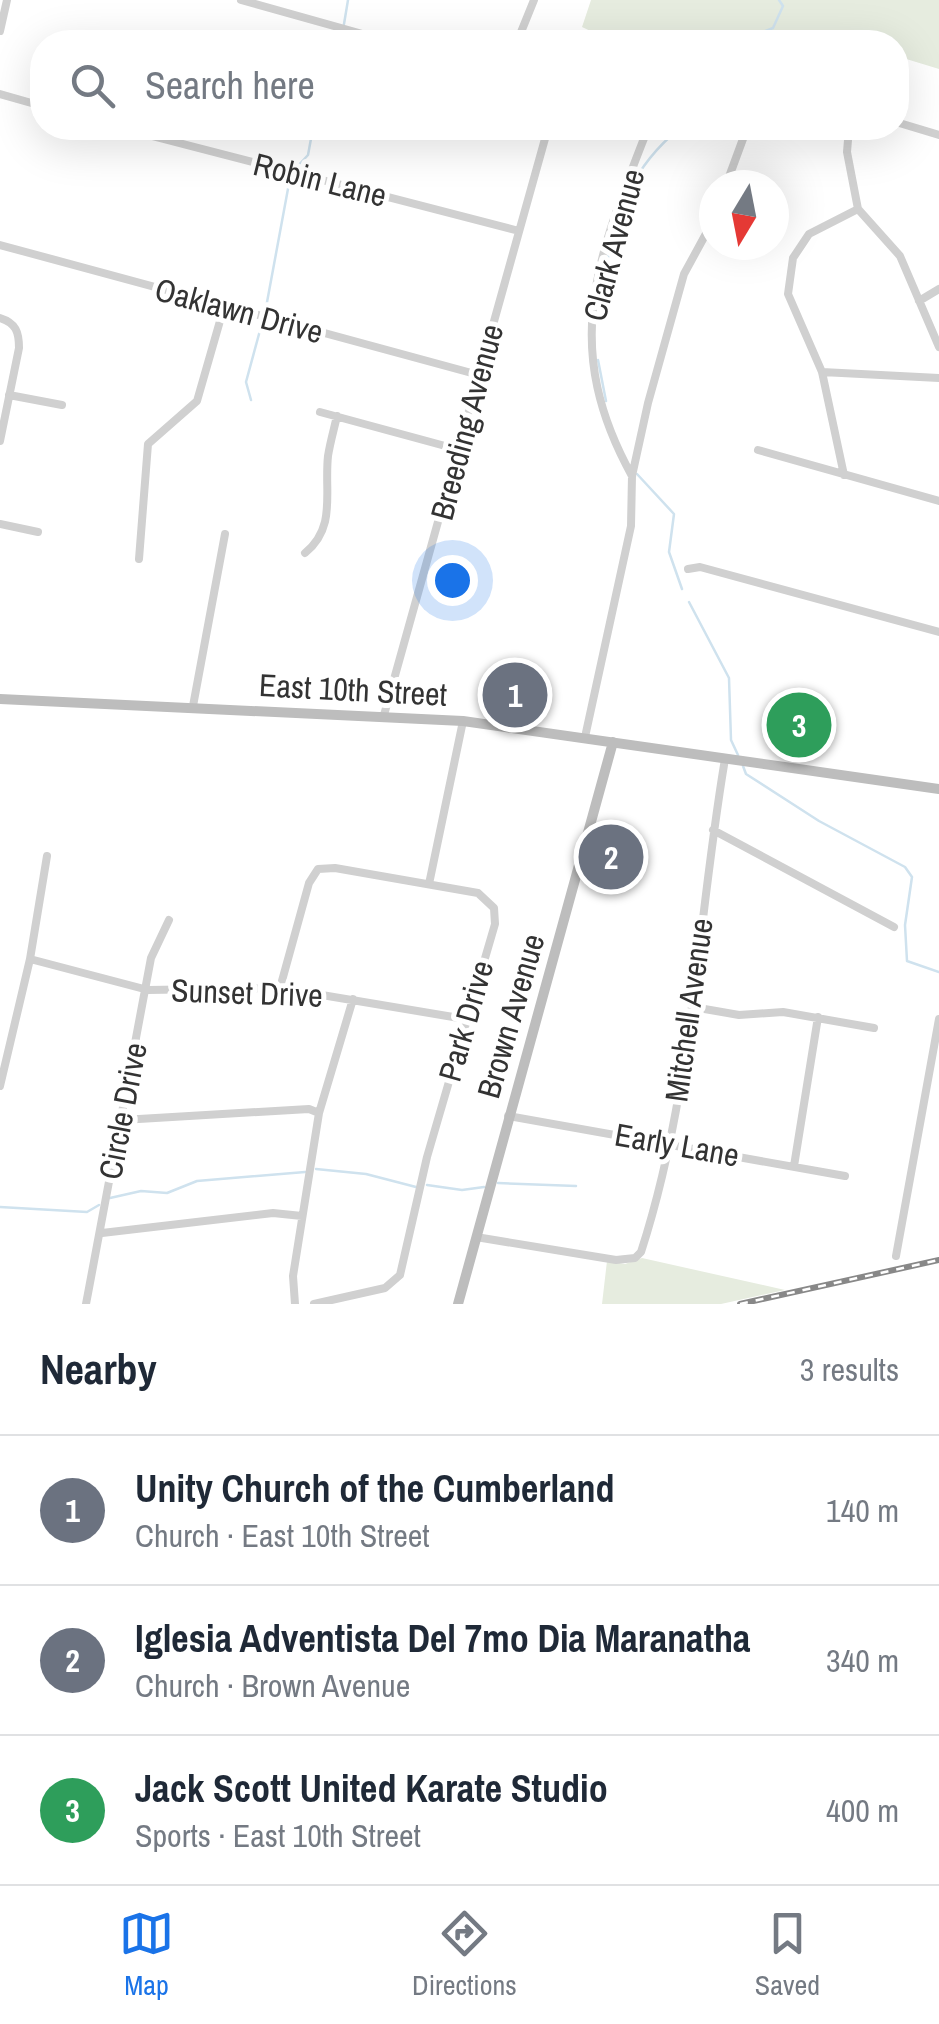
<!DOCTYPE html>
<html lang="en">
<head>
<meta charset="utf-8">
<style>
  :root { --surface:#fff; --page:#f2f2f3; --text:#1f2937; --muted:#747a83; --line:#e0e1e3; --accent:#1a73e8 }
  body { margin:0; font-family:"Archivo Narrow",sans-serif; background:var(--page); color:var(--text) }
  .compass { position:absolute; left:699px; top:170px; width:90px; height:90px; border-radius:50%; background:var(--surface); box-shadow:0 10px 40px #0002; rotate:190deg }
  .you { position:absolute; left:452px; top:580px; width:35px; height:35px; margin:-25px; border:8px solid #fff; border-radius:50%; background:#1a73e8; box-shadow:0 0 0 15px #1a73e833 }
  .badge { display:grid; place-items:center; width:65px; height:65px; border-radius:50%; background:var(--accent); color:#fff; font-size:32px; font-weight:700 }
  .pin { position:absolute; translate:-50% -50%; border:5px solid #fff; box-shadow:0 2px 10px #0006 }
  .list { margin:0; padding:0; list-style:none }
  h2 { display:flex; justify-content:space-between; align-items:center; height:130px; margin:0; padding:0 40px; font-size:42px }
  h2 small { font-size:32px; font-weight:400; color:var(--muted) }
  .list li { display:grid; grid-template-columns:65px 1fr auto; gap:30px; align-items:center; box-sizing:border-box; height:150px; padding:0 40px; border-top:2px solid var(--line) }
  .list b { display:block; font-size:38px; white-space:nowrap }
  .list p { margin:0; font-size:32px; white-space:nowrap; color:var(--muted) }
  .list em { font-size:32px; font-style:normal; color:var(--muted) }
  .icon { flex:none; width:55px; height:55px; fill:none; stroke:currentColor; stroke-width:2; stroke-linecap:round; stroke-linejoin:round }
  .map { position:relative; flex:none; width:939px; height:1304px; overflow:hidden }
  .search { position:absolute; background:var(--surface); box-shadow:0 10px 40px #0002; left:30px; right:30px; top:30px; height:110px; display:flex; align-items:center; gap:25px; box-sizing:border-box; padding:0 35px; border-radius:40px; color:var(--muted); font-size:38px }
  .sheet { height:580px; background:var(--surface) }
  nav { display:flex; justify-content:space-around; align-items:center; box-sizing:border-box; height:140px; border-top:2px solid var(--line); background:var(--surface); font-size:28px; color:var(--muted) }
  nav a { display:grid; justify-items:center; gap:5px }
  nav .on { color:var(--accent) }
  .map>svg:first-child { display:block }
  .green { fill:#e6ecdf }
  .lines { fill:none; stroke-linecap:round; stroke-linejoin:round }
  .stream { stroke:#cfe2ee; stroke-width:2.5 }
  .street { stroke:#d0d0d0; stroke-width:8 }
  .secondary { stroke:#bdbdbd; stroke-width:10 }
  .rail-casing { stroke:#888; stroke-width:6 }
  .rail { stroke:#fff; stroke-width:2.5; stroke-dasharray:8; stroke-linecap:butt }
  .labels { text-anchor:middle; stroke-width:10; stroke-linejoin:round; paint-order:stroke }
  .street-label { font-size:32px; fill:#333; stroke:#fff }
</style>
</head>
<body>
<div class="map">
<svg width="939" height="1304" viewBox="0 0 939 1304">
  <rect width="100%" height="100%" fill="#fff"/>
  <path class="green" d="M 591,0 L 939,0 L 939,69 L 903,58 L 900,71 L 897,70 L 896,42 L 614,42 L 582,27 Z
    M 642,1258 L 785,1290 L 721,1304 L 602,1304 L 607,1261 L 625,1264 Z"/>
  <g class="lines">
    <path class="stream" d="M 344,24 L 348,0
      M 339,42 L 343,30
      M 737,42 L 773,28 L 783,6 L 779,0
      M 295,169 L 308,155 L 313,128
      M 598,298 C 617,225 620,177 680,128
      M 265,313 L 290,178
      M 598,360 L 606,401
      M 251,400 L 246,382 L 262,323
      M 637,474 L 674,514 L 669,552 L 682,589
      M 689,602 L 729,678 L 731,740 L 738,755
      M 743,766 L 746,774 L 819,821 L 905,867 L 912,877 L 905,925 L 907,961 L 939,972
      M 316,1169 L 366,1174 L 416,1187
      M 498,1183 L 576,1186
      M 427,1185 L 462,1190 L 484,1187
      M 110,1198 L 141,1191 L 167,1193 L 197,1181 L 305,1172
      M 0,1207 L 87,1212 L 99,1205"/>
    <path class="street" d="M 241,0 L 391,42
      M 0,31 L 7,0
      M 517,42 L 534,0
      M 0,94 L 42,106
      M 896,122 L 939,135
      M 121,128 L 519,231
      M 849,128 L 847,152 L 858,209 L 900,256 L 939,347
      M 726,185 L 747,128
      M 0,245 L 479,375
      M 919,301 L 939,289
      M 0,318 C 16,323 19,332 19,348 L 0,441
      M 822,372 L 939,378
      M 9,395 L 62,405
      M 320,412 L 460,450
      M 758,450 L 939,501
      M 844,475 L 822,372 L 788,294 L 793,258 L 809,234 L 858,209
      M 632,476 C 559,344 598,257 648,128
      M 0,524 L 38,532
      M 305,553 C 337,527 324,492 328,456 C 330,443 334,429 337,416
      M 139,559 L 148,444 L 197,401 L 224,307
      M 688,569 L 700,567 L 939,632
      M 193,706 L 225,534
      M 384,715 L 548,128
      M 585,737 L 631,526 L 632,476 L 648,403 L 684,274 L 714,219
      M 713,830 L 894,927
      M 429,884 L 463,721
      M 30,959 L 148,990 L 280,988 L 465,1019
      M 280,988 L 309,883 L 318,869 L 335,868 L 478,893 L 494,908 L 495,924 L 427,1157 L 400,1275 L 385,1288 L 314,1304
      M 693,1007 L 739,1015 L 783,1012 L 874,1028
      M 0,1086 L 30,959 L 47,856
      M 508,1116 L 845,1176
      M 122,1120 L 309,1109 L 319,1113
      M 794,1166 L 818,1017
      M 102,1233 L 273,1213 L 302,1216
      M 476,1237 L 616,1260 L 635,1258 L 641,1252 C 693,1092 697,923 725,759
      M 896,1256 L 939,1019
      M 86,1304 L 151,958 L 169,920
      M 295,1304 L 293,1276 L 319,1113 L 353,999"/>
    <path class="secondary" d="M 0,699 L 463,721 L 939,789
      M 458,1304 L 613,742"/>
    <g class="rail-casing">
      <path id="rail" d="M 740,1304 L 939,1260"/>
    </g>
    <use href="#rail" class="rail"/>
  </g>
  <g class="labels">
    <g class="street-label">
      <text transform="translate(320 180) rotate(14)" y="11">Robin Lane</text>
      <text transform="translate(614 245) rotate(-75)" y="11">Clark Avenue</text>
      <text transform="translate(239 311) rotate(15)" y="11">Oaklawn Drive</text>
      <text transform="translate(467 422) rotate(-75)" y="11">Breeding Avenue</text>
      <text transform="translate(353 690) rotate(3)" y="11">East 10th Street</text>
      <text transform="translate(247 993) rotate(2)" y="11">Sunset Drive</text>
      <text transform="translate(689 1010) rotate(-82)" y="11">Mitchell Avenue</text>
      <text transform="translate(511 1016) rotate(-74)" y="11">Brown Avenue</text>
      <text transform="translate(466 1021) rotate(-74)" y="11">Park Drive</text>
      <text transform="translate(123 1111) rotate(-79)" y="11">Circle Drive</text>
      <text transform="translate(677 1145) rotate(10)" y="11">Early Lane</text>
    </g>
  </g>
</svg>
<svg class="compass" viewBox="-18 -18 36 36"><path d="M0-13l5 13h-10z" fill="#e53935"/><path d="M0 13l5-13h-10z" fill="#747a83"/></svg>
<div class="you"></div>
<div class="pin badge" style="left:515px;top:695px;background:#6b7280">1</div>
<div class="pin badge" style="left:611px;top:857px;background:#6b7280">2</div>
<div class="pin badge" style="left:799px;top:725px;background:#2e9e5b">3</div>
<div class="search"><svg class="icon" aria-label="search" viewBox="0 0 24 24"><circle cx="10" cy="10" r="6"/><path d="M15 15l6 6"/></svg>Search here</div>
</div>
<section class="sheet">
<h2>Nearby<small>3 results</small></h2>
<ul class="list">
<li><span class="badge" style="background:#6b7280">1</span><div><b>Unity Church of the Cumberland</b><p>Church · East 10th Street</p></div><em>140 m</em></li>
<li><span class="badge" style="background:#6b7280">2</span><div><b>Iglesia Adventista Del 7mo Dia Maranatha</b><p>Church · Brown Avenue</p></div><em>340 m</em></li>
<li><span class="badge" style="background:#2e9e5b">3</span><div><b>Jack Scott United Karate Studio</b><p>Sports · East 10th Street</p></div><em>400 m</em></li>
</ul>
</section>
<nav>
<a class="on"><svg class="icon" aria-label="map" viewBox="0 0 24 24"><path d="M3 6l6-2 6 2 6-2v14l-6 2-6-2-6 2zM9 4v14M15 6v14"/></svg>Map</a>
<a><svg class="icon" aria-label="directions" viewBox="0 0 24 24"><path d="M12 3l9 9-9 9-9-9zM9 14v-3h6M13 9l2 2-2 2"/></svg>Directions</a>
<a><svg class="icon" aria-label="saved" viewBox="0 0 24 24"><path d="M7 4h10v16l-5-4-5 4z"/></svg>Saved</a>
</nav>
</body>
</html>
